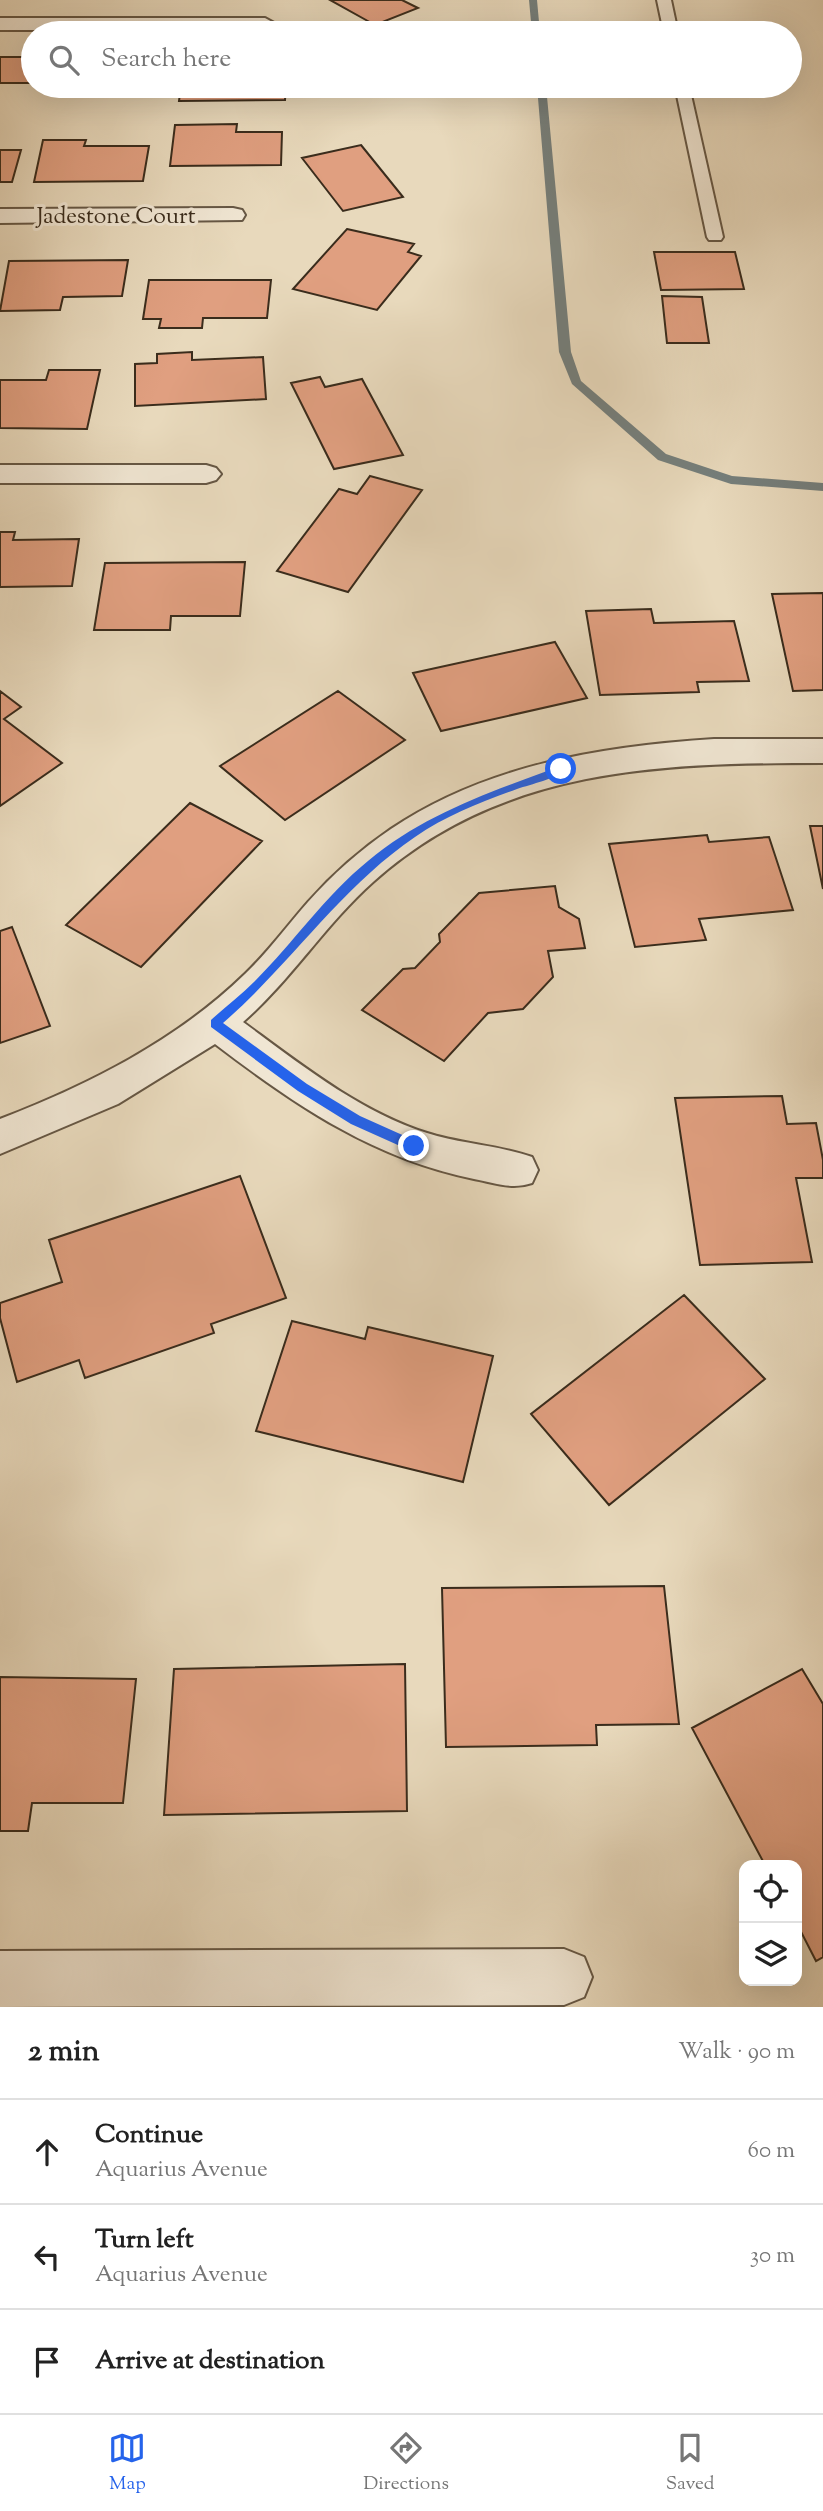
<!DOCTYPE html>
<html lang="en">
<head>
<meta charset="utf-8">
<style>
  :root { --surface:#fff; --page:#f6f6f6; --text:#222; --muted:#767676; --line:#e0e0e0; --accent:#2563eb }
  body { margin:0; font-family:"Sorts Mill Goudy",serif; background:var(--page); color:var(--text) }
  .controls { position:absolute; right:21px; bottom:21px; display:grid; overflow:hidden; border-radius:14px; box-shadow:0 7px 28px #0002 }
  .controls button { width:63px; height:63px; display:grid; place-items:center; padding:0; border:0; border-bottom:2px solid var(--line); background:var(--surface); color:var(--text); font:35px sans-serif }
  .stop { position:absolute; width:21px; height:21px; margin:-16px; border:5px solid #2563eb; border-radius:50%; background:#fff }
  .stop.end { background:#2563eb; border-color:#fff; box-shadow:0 2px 7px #0008 }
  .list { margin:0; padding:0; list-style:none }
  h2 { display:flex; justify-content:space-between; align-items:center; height:91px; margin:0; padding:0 28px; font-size:30px }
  h2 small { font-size:23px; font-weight:400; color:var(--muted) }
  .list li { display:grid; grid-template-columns:46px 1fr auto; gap:21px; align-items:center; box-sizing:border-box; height:105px; padding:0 28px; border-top:2px solid var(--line) }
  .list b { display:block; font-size:26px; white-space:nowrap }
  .list p { margin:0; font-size:23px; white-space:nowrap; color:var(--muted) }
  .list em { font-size:23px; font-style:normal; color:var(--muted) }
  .icon { flex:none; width:38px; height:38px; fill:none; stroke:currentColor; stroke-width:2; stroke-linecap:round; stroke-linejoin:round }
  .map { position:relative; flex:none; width:823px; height:2007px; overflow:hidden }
  .search { position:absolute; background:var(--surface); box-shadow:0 7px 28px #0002; left:21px; right:21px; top:21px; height:77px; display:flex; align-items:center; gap:18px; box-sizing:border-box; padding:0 24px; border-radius:38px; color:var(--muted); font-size:26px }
  .sheet { height:406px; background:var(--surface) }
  nav { display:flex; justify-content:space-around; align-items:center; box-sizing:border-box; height:98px; border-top:2px solid var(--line); background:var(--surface); font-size:19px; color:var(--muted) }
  nav a { display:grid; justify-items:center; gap:4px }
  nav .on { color:var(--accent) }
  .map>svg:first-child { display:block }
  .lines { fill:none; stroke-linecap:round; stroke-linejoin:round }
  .stream { fill:#757f7c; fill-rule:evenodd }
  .building { fill:#e09f80; stroke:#3a2c1c; stroke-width:2 }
  .service-casing { stroke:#665744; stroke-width:4 }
  .minor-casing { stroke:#665744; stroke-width:4 }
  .service { fill:#f0e6d3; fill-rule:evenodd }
  .minor { fill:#f0e6d3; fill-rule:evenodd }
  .route { fill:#2563eb }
  .labels { text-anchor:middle; stroke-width:6; stroke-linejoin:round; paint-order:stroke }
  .far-street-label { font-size:23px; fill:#3a2c1c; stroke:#f0e6d3 }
</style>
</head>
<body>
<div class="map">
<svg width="823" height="2007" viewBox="0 0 823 2007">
  <rect width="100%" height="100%" fill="#e8d9bc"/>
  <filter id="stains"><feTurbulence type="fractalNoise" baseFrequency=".00286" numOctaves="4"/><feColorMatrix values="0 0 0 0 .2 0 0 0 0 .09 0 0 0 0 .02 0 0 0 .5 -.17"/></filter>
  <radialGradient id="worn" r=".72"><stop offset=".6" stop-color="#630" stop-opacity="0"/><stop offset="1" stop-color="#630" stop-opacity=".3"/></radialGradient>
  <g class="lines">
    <path class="stream" d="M 529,0 L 537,0 L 540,33 L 532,33 Z
      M 537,86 L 546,86 L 571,352 L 581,381 L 666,454 L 732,476 L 823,483 L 823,491 L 731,484 L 658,460 L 572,384 L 559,352 Z"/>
  </g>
  <path class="building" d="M 330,0 L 402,0 L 418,8 L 375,25 Z
    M 0,57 L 33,57 L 33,83 L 0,83 Z
    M 181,86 L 286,86 L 285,100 L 179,101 Z
    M 237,124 L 236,132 L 282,132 L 281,165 L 170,166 L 175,125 Z
    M 43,140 L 86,140 L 84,146 L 149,146 L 143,181 L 34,182 Z
    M 361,145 L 403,197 L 343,211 L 302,158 Z
    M 0,150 L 21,150 L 12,182 L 0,182 Z
    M 347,229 L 414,244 L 408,252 L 421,256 L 377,310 L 293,289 Z
    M 654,252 L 735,252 L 744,289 L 661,290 Z
    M 128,260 L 122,296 L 63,297 L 60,310 L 0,311 L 9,261 Z
    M 149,280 L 271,280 L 267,318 L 203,318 L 202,328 L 159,328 L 161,319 L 143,319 Z
    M 662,296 L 702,297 L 709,343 L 667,343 Z
    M 192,352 L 192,360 L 263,357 L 266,399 L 135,406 L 135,364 L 157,363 L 157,354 Z
    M 49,370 L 100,370 L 87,429 L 0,428 L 0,380 L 46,380 Z
    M 320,377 L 325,387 L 362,379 L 403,455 L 334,469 L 291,383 Z
    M 370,476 L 422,490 L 348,592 L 277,571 L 339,489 L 357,494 Z
    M 0,532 L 15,532 L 13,540 L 79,539 L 72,586 L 0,587 Z
    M 245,562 L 240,616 L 171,616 L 170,630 L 94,630 L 105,563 Z
    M 823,593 L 823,690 L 793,691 L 772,594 Z
    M 651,609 L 654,623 L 734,621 L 749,681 L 697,682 L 699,692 L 600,695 L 586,611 Z
    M 555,642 L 587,698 L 441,731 L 413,673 Z
    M 0,691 L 21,707 L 4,719 L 62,763 L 0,806 Z
    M 338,691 L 405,740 L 285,820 L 220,766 Z
    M 190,803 L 262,841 L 141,967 L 66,925 Z
    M 810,826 L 823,826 L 823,889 Z
    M 707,835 L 709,842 L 769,837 L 793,910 L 699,919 L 706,940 L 635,947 L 609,844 Z
    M 555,886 L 559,907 L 579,919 L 585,948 L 548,951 L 553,977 L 523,1009 L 488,1013 L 444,1061 L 362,1010 L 403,969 L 415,968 L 440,942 L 439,934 L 479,893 Z
    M 12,927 L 50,1026 L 0,1043 L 0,931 Z
    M 782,1096 L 787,1124 L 816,1123 L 823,1160 L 823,1178 L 796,1178 L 812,1262 L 700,1265 L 675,1098 Z
    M 240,1176 L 286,1298 L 211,1324 L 214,1333 L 85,1378 L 79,1360 L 17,1382 L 0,1318 L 0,1303 L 62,1282 L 49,1240 Z
    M 684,1295 L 765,1379 L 609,1505 L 531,1414 Z
    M 292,1321 L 365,1339 L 368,1327 L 493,1356 L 463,1482 L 256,1431 Z
    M 664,1586 L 679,1724 L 596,1725 L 597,1745 L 446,1747 L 442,1588 Z
    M 405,1664 L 407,1811 L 164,1815 L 174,1669 Z
    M 802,1669 L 823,1704 L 823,1957 L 816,1961 L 797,1924 L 797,1865 L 765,1865 L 692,1728 Z
    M 0,1677 L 136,1679 L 123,1803 L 32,1803 L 28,1831 L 0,1831 Z"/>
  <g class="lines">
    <g class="service-casing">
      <path id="service" d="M 657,0 L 671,0 L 678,33 L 664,33 Z
        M 675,86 L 689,86 L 723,237 L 721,240 L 709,240 L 707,237 Z"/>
    </g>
    <g class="minor-casing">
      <path id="minor" d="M 0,18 L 265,18 L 276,24 L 265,30 L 0,30 Z
        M 233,208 L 242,210 L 245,215 L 242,220 L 0,223 L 0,209 Z
        M 0,465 L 206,465 L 216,468 L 221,474 L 216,480 L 206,483 L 0,483 Z
        M 714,739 L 823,739 L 823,763 C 660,763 501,767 373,882 C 325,925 291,980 243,1022 C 300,1064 359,1111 427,1133 C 461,1144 498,1145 532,1157 L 538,1170 L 532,1183 C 512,1190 495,1183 474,1179 C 374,1159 295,1105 215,1044 L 118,1104 L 0,1154 L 0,1119 C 88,1085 176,1041 245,974 C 268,952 287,926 308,902 C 332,875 360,850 391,829 C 486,765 602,746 714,739 Z
        M 564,1949 L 584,1957 L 592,1977 L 584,1997 L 564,2005 L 0,2007 L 0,1951 Z"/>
    </g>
    <use href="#service" class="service"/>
    <use href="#minor" class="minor"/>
  </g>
  <path class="route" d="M 558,767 L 566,769 C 555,779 532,784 517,789 C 482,802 447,815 415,837 C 340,888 291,964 223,1023 L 307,1084 L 360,1116 L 418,1142 L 418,1150 L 409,1150 L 351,1124 L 298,1091 L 211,1027 L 211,1020 C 225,1007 241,995 255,981 C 294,942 325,896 368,861 C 424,814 490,792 558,767 Z"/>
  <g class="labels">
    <g class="far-street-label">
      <text x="116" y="223">Jadestone Court</text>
    </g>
  </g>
  <rect width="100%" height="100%" filter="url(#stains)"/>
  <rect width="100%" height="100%" fill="url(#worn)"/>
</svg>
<div class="controls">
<button><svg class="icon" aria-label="locate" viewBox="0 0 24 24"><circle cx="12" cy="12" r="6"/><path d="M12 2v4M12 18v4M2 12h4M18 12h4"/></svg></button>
<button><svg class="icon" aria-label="layers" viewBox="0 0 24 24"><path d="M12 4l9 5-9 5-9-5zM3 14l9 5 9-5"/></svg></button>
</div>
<div class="stop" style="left:561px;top:769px"></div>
<div class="stop end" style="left:414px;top:1146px"></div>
<div class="search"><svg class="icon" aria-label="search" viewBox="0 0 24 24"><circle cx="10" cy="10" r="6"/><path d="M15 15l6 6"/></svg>Search here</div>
</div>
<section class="sheet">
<h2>2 min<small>Walk · 90 m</small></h2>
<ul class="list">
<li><svg class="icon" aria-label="ahead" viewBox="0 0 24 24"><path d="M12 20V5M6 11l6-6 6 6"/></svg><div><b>Continue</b><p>Aquarius Avenue</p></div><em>60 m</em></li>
<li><svg class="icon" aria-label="left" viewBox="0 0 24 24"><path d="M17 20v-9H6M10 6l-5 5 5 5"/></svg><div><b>Turn left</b><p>Aquarius Avenue</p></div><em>30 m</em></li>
<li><svg class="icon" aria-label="arrive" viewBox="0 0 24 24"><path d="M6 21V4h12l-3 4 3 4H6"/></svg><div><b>Arrive at destination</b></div></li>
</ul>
</section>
<nav>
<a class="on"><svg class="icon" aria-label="map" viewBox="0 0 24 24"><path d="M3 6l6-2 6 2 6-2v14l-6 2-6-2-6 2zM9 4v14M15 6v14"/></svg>Map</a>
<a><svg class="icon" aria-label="directions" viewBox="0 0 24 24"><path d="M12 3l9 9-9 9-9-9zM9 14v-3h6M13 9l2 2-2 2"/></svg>Directions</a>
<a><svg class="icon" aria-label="saved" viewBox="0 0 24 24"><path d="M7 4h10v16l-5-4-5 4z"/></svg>Saved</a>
</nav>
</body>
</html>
